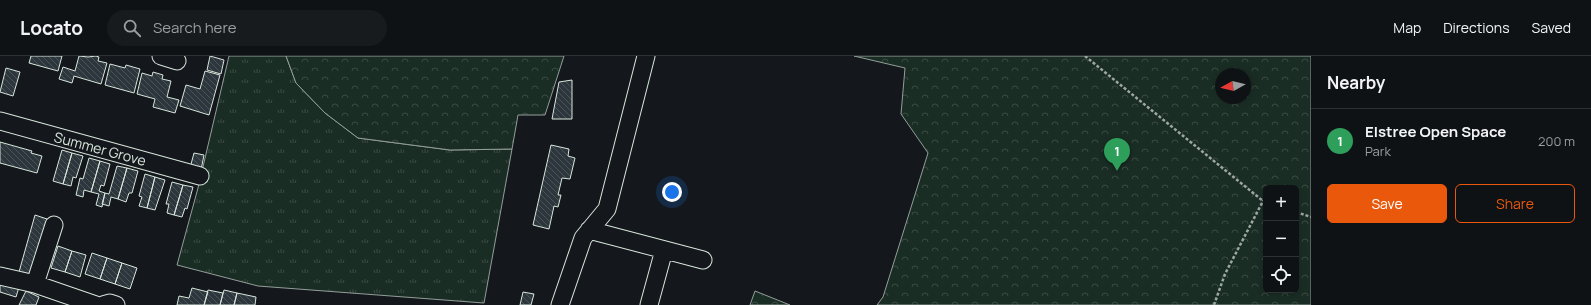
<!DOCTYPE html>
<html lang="en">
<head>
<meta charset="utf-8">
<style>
  :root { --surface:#0f1215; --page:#181b1e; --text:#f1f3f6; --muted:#9b9ea0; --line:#2f3234; --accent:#ea580c }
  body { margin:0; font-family:Manrope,sans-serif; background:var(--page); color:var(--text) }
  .controls { position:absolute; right:12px; bottom:12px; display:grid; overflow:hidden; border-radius:6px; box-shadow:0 2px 6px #0003 }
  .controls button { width:36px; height:36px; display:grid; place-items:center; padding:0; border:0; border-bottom:1px solid var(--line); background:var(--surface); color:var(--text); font:20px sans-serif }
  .compass { position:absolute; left:1215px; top:12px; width:36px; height:36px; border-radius:50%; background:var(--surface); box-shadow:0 2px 6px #0003; rotate:262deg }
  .you { position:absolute; left:672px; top:136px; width:14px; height:14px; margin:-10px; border:3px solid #fff; border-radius:50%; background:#1a73e8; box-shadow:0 0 0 6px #1a73e833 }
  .badge { display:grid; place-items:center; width:26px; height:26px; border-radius:50%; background:var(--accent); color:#fff; font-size:13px; font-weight:700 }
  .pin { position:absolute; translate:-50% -33px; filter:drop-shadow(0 1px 2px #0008) }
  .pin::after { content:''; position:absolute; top:21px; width:14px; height:12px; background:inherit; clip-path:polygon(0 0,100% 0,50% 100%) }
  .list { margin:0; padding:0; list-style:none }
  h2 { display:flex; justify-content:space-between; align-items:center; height:52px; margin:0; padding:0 16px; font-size:17px }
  h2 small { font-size:13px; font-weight:400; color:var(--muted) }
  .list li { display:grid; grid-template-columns:26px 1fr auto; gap:12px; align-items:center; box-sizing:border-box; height:64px; padding:0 16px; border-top:1px solid var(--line) }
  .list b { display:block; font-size:15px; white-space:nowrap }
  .list p { margin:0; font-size:13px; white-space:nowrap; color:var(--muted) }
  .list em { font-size:13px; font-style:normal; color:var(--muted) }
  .actions { display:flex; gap:8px; padding:12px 16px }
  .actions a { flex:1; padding:9px 0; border:1px solid var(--accent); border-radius:6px; text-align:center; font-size:14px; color:var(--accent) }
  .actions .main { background:var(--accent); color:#fff }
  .icon { flex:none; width:22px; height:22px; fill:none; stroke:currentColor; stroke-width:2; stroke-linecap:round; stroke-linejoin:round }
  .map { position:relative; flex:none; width:1311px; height:249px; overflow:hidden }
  header { display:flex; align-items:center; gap:24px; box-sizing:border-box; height:56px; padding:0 20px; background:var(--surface); border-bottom:1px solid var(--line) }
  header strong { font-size:19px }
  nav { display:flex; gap:22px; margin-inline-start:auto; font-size:14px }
  .search { width:280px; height:36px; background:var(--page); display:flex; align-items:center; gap:10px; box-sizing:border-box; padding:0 14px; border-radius:22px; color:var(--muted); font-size:15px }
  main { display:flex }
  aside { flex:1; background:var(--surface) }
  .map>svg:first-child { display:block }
  .grass { fill:url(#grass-tufts); stroke:#939e99 }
  .forest { fill:url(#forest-crowns); stroke:#939e99; fill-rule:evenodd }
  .building { fill:url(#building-back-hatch); stroke:#d8e6dc }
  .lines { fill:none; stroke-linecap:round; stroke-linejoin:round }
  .minor-casing { stroke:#d8e6dc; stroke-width:19 }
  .path { stroke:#9da8a2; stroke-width:2.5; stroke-dasharray:3 2; stroke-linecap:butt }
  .minor { stroke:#14181c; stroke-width:17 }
  .labels { text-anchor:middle; stroke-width:3; stroke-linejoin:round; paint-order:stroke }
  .street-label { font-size:14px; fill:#d8e6dc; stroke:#14181c }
</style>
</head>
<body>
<header>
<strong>Locato</strong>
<div class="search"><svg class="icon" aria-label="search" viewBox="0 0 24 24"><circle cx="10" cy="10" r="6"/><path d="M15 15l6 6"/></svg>Search here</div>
<nav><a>Map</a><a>Directions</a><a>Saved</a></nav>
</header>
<main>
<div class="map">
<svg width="1311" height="249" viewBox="0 0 1311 249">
  <defs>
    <pattern id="grass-tufts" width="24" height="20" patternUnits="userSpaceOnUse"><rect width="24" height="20" fill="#1a2d24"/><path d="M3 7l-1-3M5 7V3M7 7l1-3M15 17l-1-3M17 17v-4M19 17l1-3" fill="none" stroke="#3b4b43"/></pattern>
    <pattern id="forest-crowns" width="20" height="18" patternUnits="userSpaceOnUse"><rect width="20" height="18" fill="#1a2d24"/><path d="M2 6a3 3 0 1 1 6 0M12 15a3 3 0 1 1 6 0" fill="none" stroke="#3b4b43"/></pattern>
    <pattern id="building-back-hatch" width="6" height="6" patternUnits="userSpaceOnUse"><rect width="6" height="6" fill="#2c363c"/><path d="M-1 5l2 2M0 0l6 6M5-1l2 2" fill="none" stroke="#4a5358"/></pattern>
  </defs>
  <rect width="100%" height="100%" fill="#14181c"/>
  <path class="grass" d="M 229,0 L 286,0 L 296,27 L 325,57 L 358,82 L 450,94 L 512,93 L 484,247 L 258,230 L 177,209 L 198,132 Z"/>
  <path class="forest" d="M 286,0 L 564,0 L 545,59 L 518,59 L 512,93 L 450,94 L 358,82 L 325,57 L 296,27 Z
    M 854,0 L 1311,0 L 1311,249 L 877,249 L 883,241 L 928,97 L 901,58 L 905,12 ZM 1221,18 L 1245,18 L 1245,42 L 1221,42 ZM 1266,132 L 1296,132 L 1296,234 L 1266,234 Z
    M 755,235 L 790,249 L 750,249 Z"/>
  <path class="building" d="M 31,0 L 62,0 L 58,15 L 29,7 Z
    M 79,0 L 88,1 L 96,0 L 99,1 L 98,5 L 107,7 L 101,28 L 74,20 L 72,27 L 59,23 L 63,11 L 75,15 Z
    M 210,0 L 224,4 L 221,18 L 207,14 Z
    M 110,8 L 125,12 L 126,9 L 140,13 L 134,37 L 105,29 Z
    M 6,12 L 20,16 L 13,40 L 0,36 Z
    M 205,15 L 220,19 L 209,59 L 180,50 L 186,29 L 200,33 Z
    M 153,16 L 163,19 L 162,23 L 171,25 L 167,41 L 179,44 L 175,57 L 153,51 L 155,43 L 137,38 L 142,17 L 152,20 Z
    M 572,24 L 572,63 L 552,63 L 559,26 Z
    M 0,86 L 32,95 L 31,97 L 42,100 L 37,117 L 0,107 Z
    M 551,89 L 569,93 L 568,100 L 575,102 L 570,123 L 562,122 L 558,139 L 561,139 L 558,151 L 554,150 L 549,173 L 533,169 Z
    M 62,94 L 72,97 L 63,128 L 53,125 Z
    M 72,97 L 83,100 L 76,122 L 73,121 L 71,130 L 63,128 Z
    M 194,97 L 204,99 L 201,114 L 190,112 Z
    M 89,102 L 100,105 L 91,136 L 84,134 L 83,141 L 76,139 L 80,122 L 83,123 Z
    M 100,105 L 110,108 L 104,130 L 101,129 L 99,135 L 105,137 L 102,151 L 96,149 L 99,138 L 91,136 Z
    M 117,110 L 127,112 L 118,143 L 111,141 L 109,150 L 102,148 L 105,137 L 109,138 Z
    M 127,112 L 138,115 L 132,137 L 129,137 L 126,146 L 118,143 Z
    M 145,118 L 155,121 L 147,152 L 139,150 L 142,141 L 139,140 Z
    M 155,121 L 165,124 L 155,154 L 147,152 Z
    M 172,126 L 183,129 L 174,159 L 167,157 L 169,148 L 166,148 Z
    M 183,129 L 193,131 L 187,153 L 185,152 L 182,161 L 174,159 Z
    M 35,159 L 47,163 L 31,219 L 19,216 Z
    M 58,190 L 72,195 L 65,216 L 51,212 Z
    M 72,195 L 86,199 L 80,221 L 65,216 Z
    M 92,197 L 107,202 L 100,223 L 85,218 Z
    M 107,202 L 122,207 L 115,228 L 100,223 Z
    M 122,207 L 137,212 L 130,233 L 115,228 Z
    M 0,225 L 19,231 L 16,241 L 0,236 Z
    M 192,232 L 208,236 L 204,249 L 177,249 L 179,240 L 189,242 Z
    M 208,234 L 223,237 L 220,249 L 204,249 Z
    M 224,234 L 237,237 L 234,249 L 220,249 Z
    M 26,235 L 39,241 L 36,249 L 19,249 Z
    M 523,236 L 534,238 L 531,249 L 520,249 Z
    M 237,237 L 256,241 L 255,249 L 234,249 Z"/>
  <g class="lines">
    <g class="minor-casing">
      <path id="minor" d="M 161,0 L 177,5
        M 0,65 L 200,120
        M 589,174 L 703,204
        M 0,220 L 35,228 L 96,249
        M 35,228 L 54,169
        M 103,249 L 110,247 L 116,249
        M 560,249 L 583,182 L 607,153 L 646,0
        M 649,249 L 664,194"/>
    </g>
    <path class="path" d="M 1085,0 L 1263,145
      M 1296,156 L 1311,161
      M 1214,249 L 1225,218 L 1263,145 L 1266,146"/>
    <use href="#minor" class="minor"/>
  </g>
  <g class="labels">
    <g class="street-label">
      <text transform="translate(100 93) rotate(15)" y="5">Summer Grove</text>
    </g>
  </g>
</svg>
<div class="controls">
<button>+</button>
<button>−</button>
<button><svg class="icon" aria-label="locate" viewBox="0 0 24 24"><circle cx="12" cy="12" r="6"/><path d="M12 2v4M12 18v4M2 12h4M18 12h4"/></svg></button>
</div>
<svg class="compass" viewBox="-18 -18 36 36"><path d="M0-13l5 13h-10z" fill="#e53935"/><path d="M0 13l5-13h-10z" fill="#9b9ea0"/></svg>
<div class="you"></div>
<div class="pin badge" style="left:1117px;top:115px;background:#2e9e5b">1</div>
</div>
<aside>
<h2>Nearby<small></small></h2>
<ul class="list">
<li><span class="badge" style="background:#2e9e5b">1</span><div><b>Elstree Open Space</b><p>Park</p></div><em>200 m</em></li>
</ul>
<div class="actions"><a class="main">Save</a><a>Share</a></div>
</aside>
</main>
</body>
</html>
